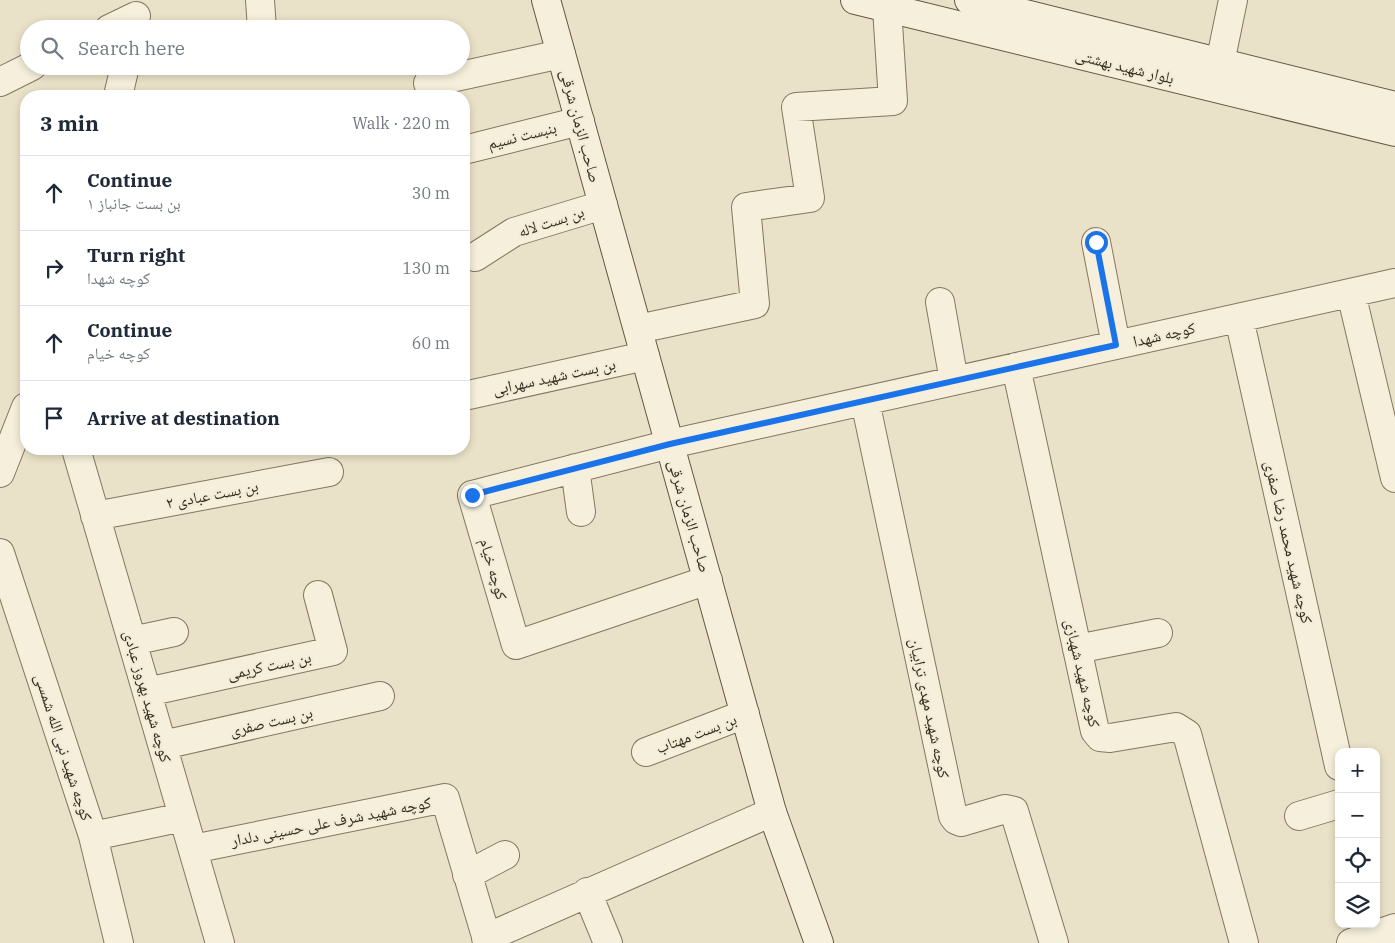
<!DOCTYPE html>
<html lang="en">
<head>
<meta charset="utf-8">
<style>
  :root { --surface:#fff; --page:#f6f6f7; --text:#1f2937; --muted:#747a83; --line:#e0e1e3 }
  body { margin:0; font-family:"IBM Plex Serif","Noto Naskh Arabic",serif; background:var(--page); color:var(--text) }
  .controls { position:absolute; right:15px; bottom:15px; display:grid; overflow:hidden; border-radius:10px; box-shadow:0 2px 8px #0003 }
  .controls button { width:45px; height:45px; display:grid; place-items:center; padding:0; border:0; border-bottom:1px solid var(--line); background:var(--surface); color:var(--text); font:25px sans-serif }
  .stop { position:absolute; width:15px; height:15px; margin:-11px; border:4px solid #1a73e8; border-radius:50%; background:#fff }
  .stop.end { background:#1a73e8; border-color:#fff; box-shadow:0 1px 5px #0008 }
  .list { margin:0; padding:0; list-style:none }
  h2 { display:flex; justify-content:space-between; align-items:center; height:65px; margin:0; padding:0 20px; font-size:21px }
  h2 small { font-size:16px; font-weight:400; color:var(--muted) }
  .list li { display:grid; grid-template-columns:32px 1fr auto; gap:15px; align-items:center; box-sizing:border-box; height:75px; padding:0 20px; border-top:1px solid var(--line) }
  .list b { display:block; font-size:19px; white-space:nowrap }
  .list p { margin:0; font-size:16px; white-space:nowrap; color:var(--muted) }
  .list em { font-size:16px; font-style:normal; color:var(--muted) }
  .icon { flex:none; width:28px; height:28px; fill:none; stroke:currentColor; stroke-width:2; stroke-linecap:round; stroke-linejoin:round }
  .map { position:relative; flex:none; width:1395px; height:943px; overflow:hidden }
  .search { position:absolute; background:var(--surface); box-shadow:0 2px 8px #0003; left:20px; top:20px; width:450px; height:55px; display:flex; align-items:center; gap:12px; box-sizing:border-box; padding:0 18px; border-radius:28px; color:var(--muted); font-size:19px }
  .panel { position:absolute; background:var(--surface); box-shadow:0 2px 8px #0003; left:20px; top:90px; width:450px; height:365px; border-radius:20px }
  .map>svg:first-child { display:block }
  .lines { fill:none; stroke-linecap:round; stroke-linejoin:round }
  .street-casing { stroke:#84765f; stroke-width:30 }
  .secondary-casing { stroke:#665742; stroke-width:30 }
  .street { stroke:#f5efdb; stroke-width:28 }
  .secondary { stroke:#f5efdb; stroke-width:28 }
  .route { stroke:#1a73e8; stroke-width:6 }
  .labels { text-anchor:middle; stroke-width:4; stroke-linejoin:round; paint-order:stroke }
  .street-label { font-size:16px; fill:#362d21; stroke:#f2ecd7 }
</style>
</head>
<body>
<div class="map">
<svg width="1395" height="943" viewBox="0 0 1395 943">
  <rect width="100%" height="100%" fill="#eae2c8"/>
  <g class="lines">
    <g class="street-casing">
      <path id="street" d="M 260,0 L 262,29
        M 109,29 L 136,16
        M 1220,63 L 1233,0
        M 0,82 L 32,66
        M 428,83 L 561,54
        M 118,96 L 125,66
        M 464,150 L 580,121
        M 1096,242 L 1116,345
        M 475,257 L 514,232 L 603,205
        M 1351,293 L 1395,478
        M 940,302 L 954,381
        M 1239,318 L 1339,766
        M 638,329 L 755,304 L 746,207 L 810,198 L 796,107 L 893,101 L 887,8
        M 1016,367 L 1095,731 L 1100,737 L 1110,738 L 1176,727 L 1187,734 L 1244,943
        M 464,396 L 645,356
        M 865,401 L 953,816 L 956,820 L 961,822 L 1005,809 L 1014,811 L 1054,943
        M 76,449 L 220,943
        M 575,468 L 581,512
        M 0,473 L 26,407
        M 95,516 L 329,472
        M 0,553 L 93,836 L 119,943
        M 708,580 L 516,645 L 472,495 L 670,444 L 1395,283
        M 132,641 L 174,632
        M 1077,649 L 1158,633
        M 147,692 L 333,651 L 318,595
        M 163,745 L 380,696
        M 646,752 L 745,714
        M 1299,816 L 1339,804
        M 93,836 L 183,817
        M 193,849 L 445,798 L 488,943
        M 467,875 L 505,855
        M 587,892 L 608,943
        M 486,938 L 772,812
        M 1351,943 L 1395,928"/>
    </g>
    <g class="secondary-casing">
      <path id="secondary" d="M 546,0 L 772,812 L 819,943
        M 855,0 L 1395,132
        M 969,0 L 1395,106"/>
    </g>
    <use href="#street" class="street"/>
    <use href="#secondary" class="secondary"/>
  </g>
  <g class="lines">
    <path class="route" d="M 472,495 L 670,444 L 1116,345 L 1096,242"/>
  </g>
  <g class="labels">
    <g class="street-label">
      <text transform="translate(1125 66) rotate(14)" y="6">بلوار شهید بهشتی</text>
      <text transform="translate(581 126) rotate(75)" y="6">صاحب الزمان شرقی</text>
      <text transform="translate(522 135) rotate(-14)" y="6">بنبست نسیم</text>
      <text transform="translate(551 221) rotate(-18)" y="6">بن بست لاله</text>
      <text transform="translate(1164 334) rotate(-13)" y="6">کوچه شهدا</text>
      <text transform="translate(554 376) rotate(-12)" y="6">بن بست شهید سهرابی</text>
      <text transform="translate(212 494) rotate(-11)" y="6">بن بست عبادی ۲</text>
      <text transform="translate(690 516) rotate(74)" y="6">صاحب الزمان شرقی</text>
      <text transform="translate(1289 542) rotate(77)" y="6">کوچه شهید محمد رضا صفری</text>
      <text transform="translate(494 569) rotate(74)" y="6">کوچه خیام</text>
      <text transform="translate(269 665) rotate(-12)" y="6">بن بست کریمی</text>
      <text transform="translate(1083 673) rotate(77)" y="6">کوچه شهید شهبازی</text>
      <text transform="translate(148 696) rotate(74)" y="6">کوچه شهید بهروز عبادی</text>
      <text transform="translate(930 708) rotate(78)" y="6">کوچه شهید مهدی ترابیان</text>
      <text transform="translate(271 721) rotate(-13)" y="6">بن بست صفری</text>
      <text transform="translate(696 733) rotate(-21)" y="6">بن بست مهتاب</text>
      <text transform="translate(64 747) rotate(72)" y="6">کوچه شهید نبی الله شمسی</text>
      <text transform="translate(331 821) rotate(-11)" y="6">کوچه شهید شرف علی حسینی دلدار</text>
    </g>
  </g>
</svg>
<div class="controls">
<button>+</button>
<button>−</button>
<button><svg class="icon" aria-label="locate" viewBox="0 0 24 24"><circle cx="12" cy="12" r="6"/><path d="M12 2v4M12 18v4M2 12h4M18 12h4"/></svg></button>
<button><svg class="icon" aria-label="layers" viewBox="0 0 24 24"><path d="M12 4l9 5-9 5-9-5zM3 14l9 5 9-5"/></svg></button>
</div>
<div class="stop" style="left:1096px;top:242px"></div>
<div class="stop end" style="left:472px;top:495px"></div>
<div class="search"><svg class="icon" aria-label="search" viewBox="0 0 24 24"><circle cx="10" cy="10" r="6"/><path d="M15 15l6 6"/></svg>Search here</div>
<section class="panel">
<h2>3 min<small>Walk · 220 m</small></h2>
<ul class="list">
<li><svg class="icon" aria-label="ahead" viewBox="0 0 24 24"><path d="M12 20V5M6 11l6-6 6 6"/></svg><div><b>Continue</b><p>بن بست جانباز ۱</p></div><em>30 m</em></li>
<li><svg class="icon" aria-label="right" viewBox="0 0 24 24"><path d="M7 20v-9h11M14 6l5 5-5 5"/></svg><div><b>Turn right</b><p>کوچه شهدا</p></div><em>130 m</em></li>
<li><svg class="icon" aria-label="ahead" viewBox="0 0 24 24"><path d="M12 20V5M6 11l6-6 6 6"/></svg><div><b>Continue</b><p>کوچه خیام</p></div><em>60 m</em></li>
<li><svg class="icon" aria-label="arrive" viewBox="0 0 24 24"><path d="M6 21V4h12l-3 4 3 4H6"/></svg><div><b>Arrive at destination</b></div></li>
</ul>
</section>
</div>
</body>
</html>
